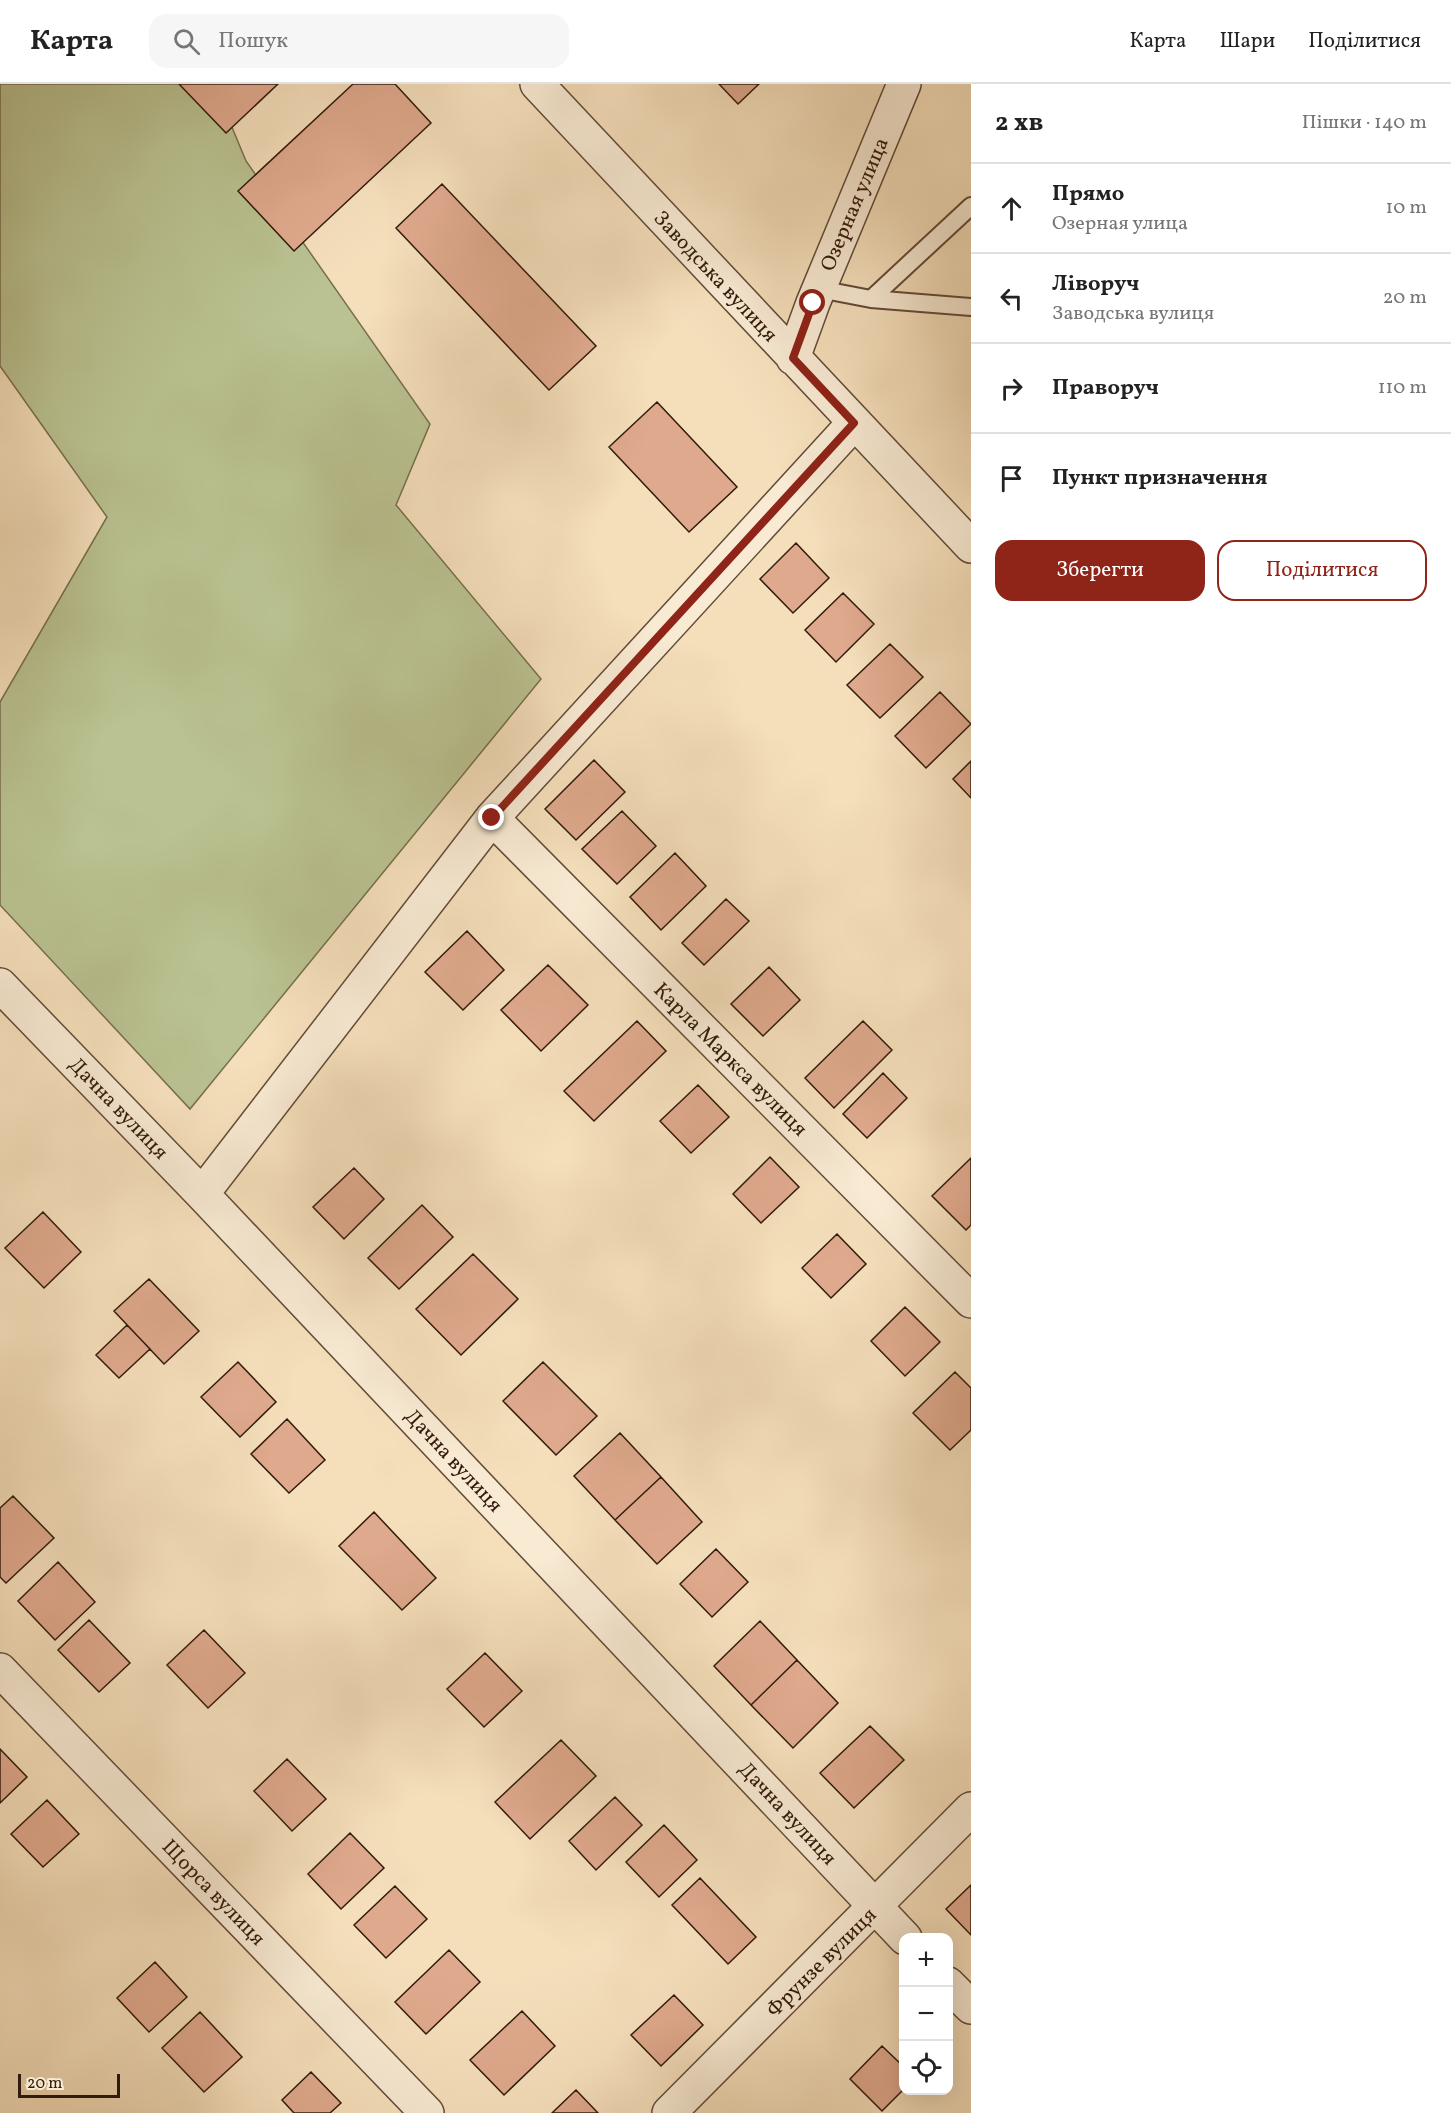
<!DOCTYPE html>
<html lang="uk">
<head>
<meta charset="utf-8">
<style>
  :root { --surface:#fff; --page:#f6f6f6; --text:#222; --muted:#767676; --line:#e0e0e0; --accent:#8f2418 }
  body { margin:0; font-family:Vollkorn,serif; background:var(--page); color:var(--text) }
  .controls { position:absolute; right:18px; bottom:18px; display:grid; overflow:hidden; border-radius:12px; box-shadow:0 6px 24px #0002 }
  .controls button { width:54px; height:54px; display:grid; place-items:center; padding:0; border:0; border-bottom:2px solid var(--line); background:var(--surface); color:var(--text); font:30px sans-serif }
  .scale { position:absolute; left:18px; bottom:15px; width:102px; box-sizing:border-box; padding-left:6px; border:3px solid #321a0c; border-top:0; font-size:16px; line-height:21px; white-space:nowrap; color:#321a0c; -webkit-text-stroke:4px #f8ead3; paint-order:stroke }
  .stop { position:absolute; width:18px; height:18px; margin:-14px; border:4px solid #8f2418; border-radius:50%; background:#fff }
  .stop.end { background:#8f2418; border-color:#fff; box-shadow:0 2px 6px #0008 }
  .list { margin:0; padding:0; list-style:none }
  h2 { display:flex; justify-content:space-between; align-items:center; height:78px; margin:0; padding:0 24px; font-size:26px }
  h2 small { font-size:20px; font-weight:400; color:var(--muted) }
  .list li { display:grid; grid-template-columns:39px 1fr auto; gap:18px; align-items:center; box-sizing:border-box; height:90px; padding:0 24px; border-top:2px solid var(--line) }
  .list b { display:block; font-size:22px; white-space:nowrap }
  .list p { margin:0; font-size:20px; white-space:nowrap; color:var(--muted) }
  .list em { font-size:20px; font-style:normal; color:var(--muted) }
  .actions { display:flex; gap:12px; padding:18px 24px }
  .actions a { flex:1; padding:14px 0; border:2px solid var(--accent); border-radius:18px; text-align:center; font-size:21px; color:var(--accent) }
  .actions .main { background:var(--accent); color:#fff }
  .icon { flex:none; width:33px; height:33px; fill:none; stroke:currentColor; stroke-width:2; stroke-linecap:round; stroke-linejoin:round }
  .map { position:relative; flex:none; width:971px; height:2029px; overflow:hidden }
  header { display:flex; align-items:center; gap:36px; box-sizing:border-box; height:84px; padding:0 30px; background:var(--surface); border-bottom:2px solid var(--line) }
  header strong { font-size:28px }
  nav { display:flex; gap:33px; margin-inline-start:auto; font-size:21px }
  .search { width:420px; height:54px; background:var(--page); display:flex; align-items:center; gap:15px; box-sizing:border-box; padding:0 21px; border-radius:18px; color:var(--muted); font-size:22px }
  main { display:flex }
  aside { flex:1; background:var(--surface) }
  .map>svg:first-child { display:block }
  .green { fill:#bac291; stroke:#766e4e; stroke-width:1.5 }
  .building { fill:#dfa98d; stroke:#321a0c; stroke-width:1.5 }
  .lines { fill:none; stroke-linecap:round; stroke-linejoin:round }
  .service-casing { stroke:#634b38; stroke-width:20 }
  .minor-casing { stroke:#634b38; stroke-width:36 }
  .tertiary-casing { stroke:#634b38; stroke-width:36 }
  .service { stroke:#f8ead3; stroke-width:16 }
  .minor { stroke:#f8ead3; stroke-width:33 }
  .tertiary { stroke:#f8ead3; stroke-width:33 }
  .route { stroke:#8f2418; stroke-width:8 }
  .labels { text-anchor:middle; stroke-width:6; stroke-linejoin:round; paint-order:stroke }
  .street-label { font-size:21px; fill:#321a0c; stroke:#f8ead3 }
</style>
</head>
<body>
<header>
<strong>Карта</strong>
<div class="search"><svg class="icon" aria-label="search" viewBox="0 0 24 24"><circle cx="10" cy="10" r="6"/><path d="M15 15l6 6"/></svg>Пошук</div>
<nav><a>Карта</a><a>Шари</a><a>Поділитися</a></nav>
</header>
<main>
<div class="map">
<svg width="971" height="2029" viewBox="0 0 971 2029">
  <rect width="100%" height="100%" fill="#f5dfbb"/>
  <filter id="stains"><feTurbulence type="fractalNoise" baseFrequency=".00333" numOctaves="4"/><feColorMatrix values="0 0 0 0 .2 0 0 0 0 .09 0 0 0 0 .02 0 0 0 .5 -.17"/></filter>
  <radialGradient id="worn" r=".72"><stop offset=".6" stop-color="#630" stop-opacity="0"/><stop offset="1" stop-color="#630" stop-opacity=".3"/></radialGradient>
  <path class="green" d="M 0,0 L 214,0 L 246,77 L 430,340 L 396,421 L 541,595 L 190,1025 L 0,821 L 0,618 L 107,433 L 0,282 Z"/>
  <path class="building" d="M 179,0 L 278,0 L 226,49 Z
    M 353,0 L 395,0 L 431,39 L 294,167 L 238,107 Z
    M 719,0 L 759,0 L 738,20 Z
    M 442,100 L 596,262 L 549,306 L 396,144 Z
    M 657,318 L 737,403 L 689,448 L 609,363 Z
    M 796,459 L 829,494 L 793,529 L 760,495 Z
    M 843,509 L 874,540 L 836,578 L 805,546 Z
    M 890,560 L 923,593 L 880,634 L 847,601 Z
    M 940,608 L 971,640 L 926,684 L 895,652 Z
    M 594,676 L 625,708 L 576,756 L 545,725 Z
    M 971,677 L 971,714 L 953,695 Z
    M 622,727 L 656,762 L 617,800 L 582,765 Z
    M 675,769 L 706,802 L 661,846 L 630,813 Z
    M 726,815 L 749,837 L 704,881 L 682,859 Z
    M 467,847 L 504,886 L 463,926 L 425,888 Z
    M 548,881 L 588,921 L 541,967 L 501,926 Z
    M 769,883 L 800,916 L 763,952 L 731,920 Z
    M 637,937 L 666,967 L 594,1037 L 564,1007 Z
    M 863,937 L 892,966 L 834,1024 L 805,994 Z
    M 883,989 L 907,1014 L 867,1054 L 843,1030 Z
    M 698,1001 L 729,1033 L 691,1069 L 660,1037 Z
    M 770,1073 L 799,1103 L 761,1139 L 733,1110 Z
    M 971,1074 L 971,1141 L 966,1146 L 932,1112 Z
    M 354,1084 L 384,1115 L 344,1155 L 313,1123 Z
    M 422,1121 L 453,1153 L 399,1205 L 368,1174 Z
    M 43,1128 L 81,1168 L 44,1204 L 5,1164 Z
    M 837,1150 L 866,1180 L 831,1214 L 802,1184 Z
    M 473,1170 L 518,1215 L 461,1271 L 416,1225 Z
    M 149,1195 L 199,1247 L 164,1280 L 114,1227 Z
    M 905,1223 L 940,1258 L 905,1292 L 871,1257 Z
    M 127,1241 L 150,1265 L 119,1294 L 96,1271 Z
    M 238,1278 L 276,1318 L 240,1353 L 201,1313 Z
    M 543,1278 L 597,1332 L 556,1371 L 503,1317 Z
    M 955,1288 L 971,1304 L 971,1346 L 950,1366 L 913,1329 Z
    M 287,1335 L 325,1376 L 289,1409 L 251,1370 Z
    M 620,1349 L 661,1393 L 615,1436 L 574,1392 Z
    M 661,1393 L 702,1438 L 657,1480 L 615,1436 Z
    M 13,1412 L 54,1454 L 6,1499 L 0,1493 L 0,1424 Z
    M 374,1428 L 436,1494 L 402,1526 L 339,1462 Z
    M 716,1465 L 748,1498 L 712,1533 L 680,1500 Z
    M 58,1478 L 95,1518 L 55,1556 L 18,1517 Z
    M 89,1536 L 130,1579 L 99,1608 L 58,1566 Z
    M 760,1537 L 797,1576 L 751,1621 L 714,1582 Z
    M 204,1546 L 245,1589 L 208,1624 L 167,1581 Z
    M 485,1569 L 522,1607 L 484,1643 L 447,1605 Z
    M 797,1576 L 838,1619 L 793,1664 L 751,1621 Z
    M 870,1642 L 904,1676 L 854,1724 L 820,1689 Z
    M 561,1656 L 596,1692 L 530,1755 L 495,1718 Z
    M 0,1665 L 27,1693 L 0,1719 Z
    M 287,1675 L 326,1715 L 292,1747 L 254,1707 Z
    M 615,1713 L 642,1741 L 596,1786 L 569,1757 Z
    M 47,1716 L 79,1750 L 43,1783 L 11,1750 Z
    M 664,1741 L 697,1776 L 659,1813 L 626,1778 Z
    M 350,1749 L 384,1784 L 341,1825 L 308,1790 Z
    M 700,1794 L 756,1853 L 728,1880 L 672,1821 Z
    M 971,1801 L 971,1851 L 946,1825 Z
    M 395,1802 L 427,1835 L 386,1874 L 354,1841 Z
    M 449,1866 L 480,1898 L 426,1950 L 395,1918 Z
    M 155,1878 L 187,1913 L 149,1948 L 117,1914 Z
    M 674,1911 L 703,1941 L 661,1982 L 631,1951 Z
    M 522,1927 L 555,1962 L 504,2011 L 470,1976 Z
    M 200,1928 L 242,1973 L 204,2008 L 162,1964 Z
    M 882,1962 L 904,1983 L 904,2005 L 882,2027 L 850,1995 Z
    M 311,1988 L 341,2019 L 330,2029 L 294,2029 L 282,2016 Z
    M 576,2006 L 598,2029 L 552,2029 Z"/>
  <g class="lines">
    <g class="service-casing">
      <path id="service" d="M 819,205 L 871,215 L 971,223
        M 871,215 L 971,122"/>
    </g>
    <g class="minor-casing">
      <path id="minor" d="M 537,0 L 971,462
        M 793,274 L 813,219 L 904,0
        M 492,734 L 971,1217
        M 0,901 L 202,1110 L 905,1854
        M 202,1110 L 492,734 L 854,339
        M 0,1586 L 427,2029
        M 948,1900 L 971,1923"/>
    </g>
    <g class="tertiary-casing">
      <path id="tertiary" d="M 669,2029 L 971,1725"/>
    </g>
    <use href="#service" class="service"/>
    <use href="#minor" class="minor"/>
    <use href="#tertiary" class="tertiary"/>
  </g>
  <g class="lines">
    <path class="route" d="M 492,734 L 854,339 L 793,274 L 813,219"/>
  </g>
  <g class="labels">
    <g class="street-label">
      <text transform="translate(854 120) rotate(-67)" y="7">Озерная улица</text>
      <text transform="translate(716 192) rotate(47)" y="7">Заводська вулиця</text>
      <text transform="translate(731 975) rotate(45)" y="7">Карла Маркса вулиця</text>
      <text transform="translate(119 1024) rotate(46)" y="7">Дачна вулиця</text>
      <text transform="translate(454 1376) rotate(47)" y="7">Дачна вулиця</text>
      <text transform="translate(788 1729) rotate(47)" y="7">Дачна вулиця</text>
      <text transform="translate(214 1808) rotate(46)" y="7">Щорса вулиця</text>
      <text transform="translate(821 1878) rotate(-45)" y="7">Фрунзе вулиця</text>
    </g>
  </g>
  <rect width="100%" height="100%" filter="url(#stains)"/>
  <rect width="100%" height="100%" fill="url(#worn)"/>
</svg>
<div class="controls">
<button>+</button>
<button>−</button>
<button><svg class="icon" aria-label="locate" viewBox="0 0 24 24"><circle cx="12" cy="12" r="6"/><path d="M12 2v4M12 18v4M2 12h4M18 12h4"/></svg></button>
</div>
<div class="scale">20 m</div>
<div class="stop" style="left:813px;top:219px"></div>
<div class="stop end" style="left:492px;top:734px"></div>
</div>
<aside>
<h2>2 хв<small>Пішки · 140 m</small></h2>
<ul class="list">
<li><svg class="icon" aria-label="ahead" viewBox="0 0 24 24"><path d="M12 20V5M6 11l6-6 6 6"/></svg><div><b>Прямо</b><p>Озерная улица</p></div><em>10 m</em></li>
<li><svg class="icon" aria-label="left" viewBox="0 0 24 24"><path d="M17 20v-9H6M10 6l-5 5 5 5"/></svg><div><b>Ліворуч</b><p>Заводська вулиця</p></div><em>20 m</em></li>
<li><svg class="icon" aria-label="right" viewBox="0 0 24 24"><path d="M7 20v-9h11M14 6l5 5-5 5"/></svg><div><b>Праворуч</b></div><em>110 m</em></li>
<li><svg class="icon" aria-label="arrive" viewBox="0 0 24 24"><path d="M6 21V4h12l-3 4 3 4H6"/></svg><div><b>Пункт призначення</b></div></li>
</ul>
<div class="actions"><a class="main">Зберегти</a><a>Поділитися</a></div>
</aside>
</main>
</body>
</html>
